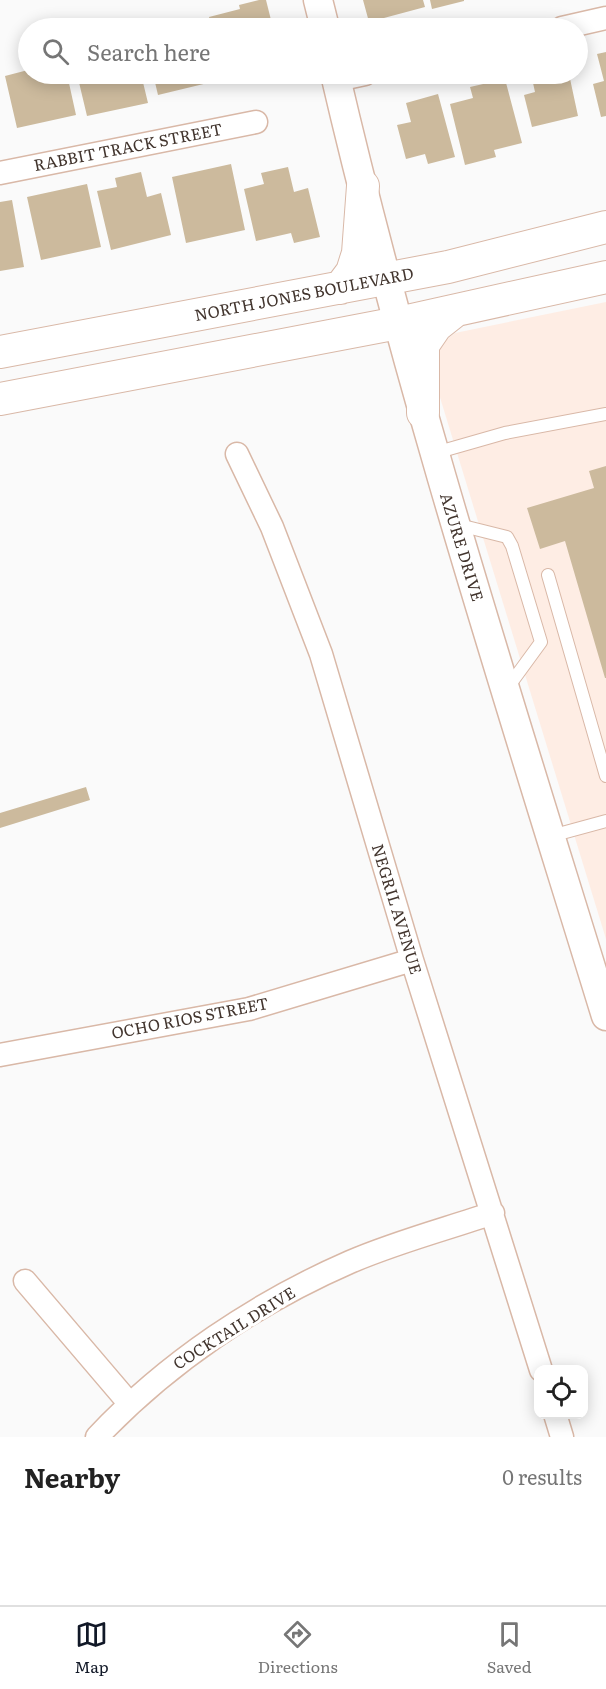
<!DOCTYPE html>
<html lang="en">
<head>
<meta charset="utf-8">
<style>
  :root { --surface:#fff; --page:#f2f2f2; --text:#222; --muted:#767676; --line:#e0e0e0; --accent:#111827 }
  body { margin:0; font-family:Literata,serif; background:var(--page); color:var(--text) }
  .controls { position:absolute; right:18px; bottom:18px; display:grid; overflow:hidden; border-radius:12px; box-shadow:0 3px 15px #0003 }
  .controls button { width:54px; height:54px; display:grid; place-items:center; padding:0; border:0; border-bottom:2px solid var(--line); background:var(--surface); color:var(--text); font:30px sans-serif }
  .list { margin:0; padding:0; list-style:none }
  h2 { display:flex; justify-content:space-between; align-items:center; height:78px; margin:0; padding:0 24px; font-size:26px }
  h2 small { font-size:20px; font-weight:400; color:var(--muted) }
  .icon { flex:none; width:33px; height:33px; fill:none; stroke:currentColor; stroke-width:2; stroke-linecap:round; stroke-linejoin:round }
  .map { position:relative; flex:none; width:606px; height:1437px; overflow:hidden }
  .search { position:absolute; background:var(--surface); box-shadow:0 3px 15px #0003; left:18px; right:18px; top:18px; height:66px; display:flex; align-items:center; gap:15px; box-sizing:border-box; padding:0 21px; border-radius:33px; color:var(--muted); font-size:22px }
  .sheet { height:168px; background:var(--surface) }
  nav { display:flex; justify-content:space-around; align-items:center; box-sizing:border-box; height:84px; border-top:2px solid var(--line); background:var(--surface); font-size:16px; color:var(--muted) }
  nav a { display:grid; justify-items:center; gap:3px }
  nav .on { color:var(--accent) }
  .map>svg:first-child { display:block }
  .built { fill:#feede4 }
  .building { fill:#ccba9d }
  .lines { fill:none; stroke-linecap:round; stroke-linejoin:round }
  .service-casing { stroke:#d9b8a7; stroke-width:14 }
  .minor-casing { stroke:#d9b8a7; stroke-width:25 }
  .tertiary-casing { stroke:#d9b8a7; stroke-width:31 }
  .secondary-casing { stroke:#d9b8a7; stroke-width:34 }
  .service { stroke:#fff; stroke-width:12 }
  .minor { stroke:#fff; stroke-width:22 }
  .tertiary { stroke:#fff; stroke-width:28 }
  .secondary { stroke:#fff; stroke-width:32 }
  .labels { text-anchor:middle; stroke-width:6; stroke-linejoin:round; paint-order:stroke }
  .street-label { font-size:16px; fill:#42352e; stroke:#fff }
</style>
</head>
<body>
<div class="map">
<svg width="606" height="1437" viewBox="0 0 606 1437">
  <rect width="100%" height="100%" fill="#fafafa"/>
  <path class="built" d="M 606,302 L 606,939 L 427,355 L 455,333 Z"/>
  <path class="building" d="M 259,0 L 266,0 L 273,28 L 211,28 L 209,17 L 240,9 L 239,5 Z
    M 363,0 L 423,0 L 425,7 L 369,22 Z
    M 430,0 L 464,0 L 464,1 L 432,9 Z
    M 606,52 L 606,116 L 601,117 L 593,84 L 604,81 L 597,54 Z
    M 28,70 L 28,74 L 67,74 L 76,115 L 17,128 L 5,76 Z
    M 77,74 L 141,74 L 148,103 L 87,116 Z
    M 153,74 L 214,74 L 216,81 L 158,95 Z
    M 531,74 L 569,74 L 578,116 L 532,127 L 524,95 L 535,92 Z
    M 505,79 L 522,143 L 494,150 L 496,157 L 465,165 L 450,104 L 473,98 L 470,87 Z
    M 438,94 L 455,157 L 428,164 L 425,154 L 406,159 L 397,125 L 411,122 L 406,103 Z
    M 231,164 L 245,230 L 186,243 L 172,177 Z
    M 288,167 L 294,192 L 308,188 L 320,237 L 294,243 L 291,233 L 256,241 L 244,189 L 264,184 L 261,173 Z
    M 141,172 L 147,197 L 161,193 L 171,235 L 111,250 L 97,191 L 117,187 L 115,178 Z
    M 87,184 L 101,247 L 41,260 L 27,197 Z
    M 12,200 L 24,267 L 0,271 L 0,202 Z
    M 606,466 L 606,678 L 605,678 L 565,541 L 540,549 L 527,508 L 594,488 L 589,471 Z
    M 86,787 L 90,800 L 0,828 L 0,813 Z"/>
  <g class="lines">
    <g class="service-casing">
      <path id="service" d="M 435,453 L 505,433 L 606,414
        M 455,524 L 507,537 L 512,546 L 541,642 L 506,690
        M 548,575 L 606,776
        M 551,836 L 606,821"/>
    </g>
    <g class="minor-casing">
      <path id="minor" d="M 562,28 L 606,18
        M 337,80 L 365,74
        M 0,173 L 256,122
        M 237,454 L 272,527 L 321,654 L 412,960 L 541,1370
        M 0,1055 L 249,1009 L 412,960
        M 25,1281 L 129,1403
        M 555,1414 L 562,1437
        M 97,1437 C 167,1363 256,1303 350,1262 C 396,1242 446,1229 493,1213"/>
    </g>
    <g class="tertiary-casing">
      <path id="tertiary" d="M 318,0 L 325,28
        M 335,74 C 409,392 510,704 606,1016"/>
    </g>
    <g class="secondary-casing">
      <path id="secondary" d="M 340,288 L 352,272 L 358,253 L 363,186
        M 0,352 L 448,267 L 606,227
        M 0,399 L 398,323 L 606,277
        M 423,413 L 423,345 L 436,326 L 455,311"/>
    </g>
    <use href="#service" class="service"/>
    <use href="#minor" class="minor"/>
    <use href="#tertiary" class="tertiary"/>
    <use href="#secondary" class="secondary"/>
  </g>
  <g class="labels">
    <g class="street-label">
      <text transform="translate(128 147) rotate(-11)" y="6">RABBIT TRACK STREET</text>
      <text transform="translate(304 294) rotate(-11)" y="6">NORTH JONES BOULEVARD</text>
      <text transform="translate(462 547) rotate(73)" y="6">AZURE DRIVE</text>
      <text transform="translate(397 909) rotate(73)" y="6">NEGRIL AVENUE</text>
      <text transform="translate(190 1018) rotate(-11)" y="6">OCHO RIOS STREET</text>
      <text transform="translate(234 1328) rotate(-32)" y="6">COCKTAIL DRIVE</text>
    </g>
  </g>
</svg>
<div class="controls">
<button><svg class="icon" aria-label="locate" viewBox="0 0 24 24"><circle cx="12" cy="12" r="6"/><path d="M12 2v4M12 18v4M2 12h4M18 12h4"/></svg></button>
</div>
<div class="search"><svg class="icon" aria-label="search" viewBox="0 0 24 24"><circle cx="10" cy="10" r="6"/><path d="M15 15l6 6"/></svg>Search here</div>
</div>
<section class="sheet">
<h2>Nearby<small>0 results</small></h2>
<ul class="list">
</ul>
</section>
<nav>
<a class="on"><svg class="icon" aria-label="map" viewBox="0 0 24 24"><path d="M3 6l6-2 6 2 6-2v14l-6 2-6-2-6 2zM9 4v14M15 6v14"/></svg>Map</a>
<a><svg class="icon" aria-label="directions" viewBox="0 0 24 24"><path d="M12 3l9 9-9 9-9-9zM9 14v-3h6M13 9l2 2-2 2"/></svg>Directions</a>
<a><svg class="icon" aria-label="saved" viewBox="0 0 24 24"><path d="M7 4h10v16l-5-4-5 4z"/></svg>Saved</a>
</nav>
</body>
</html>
